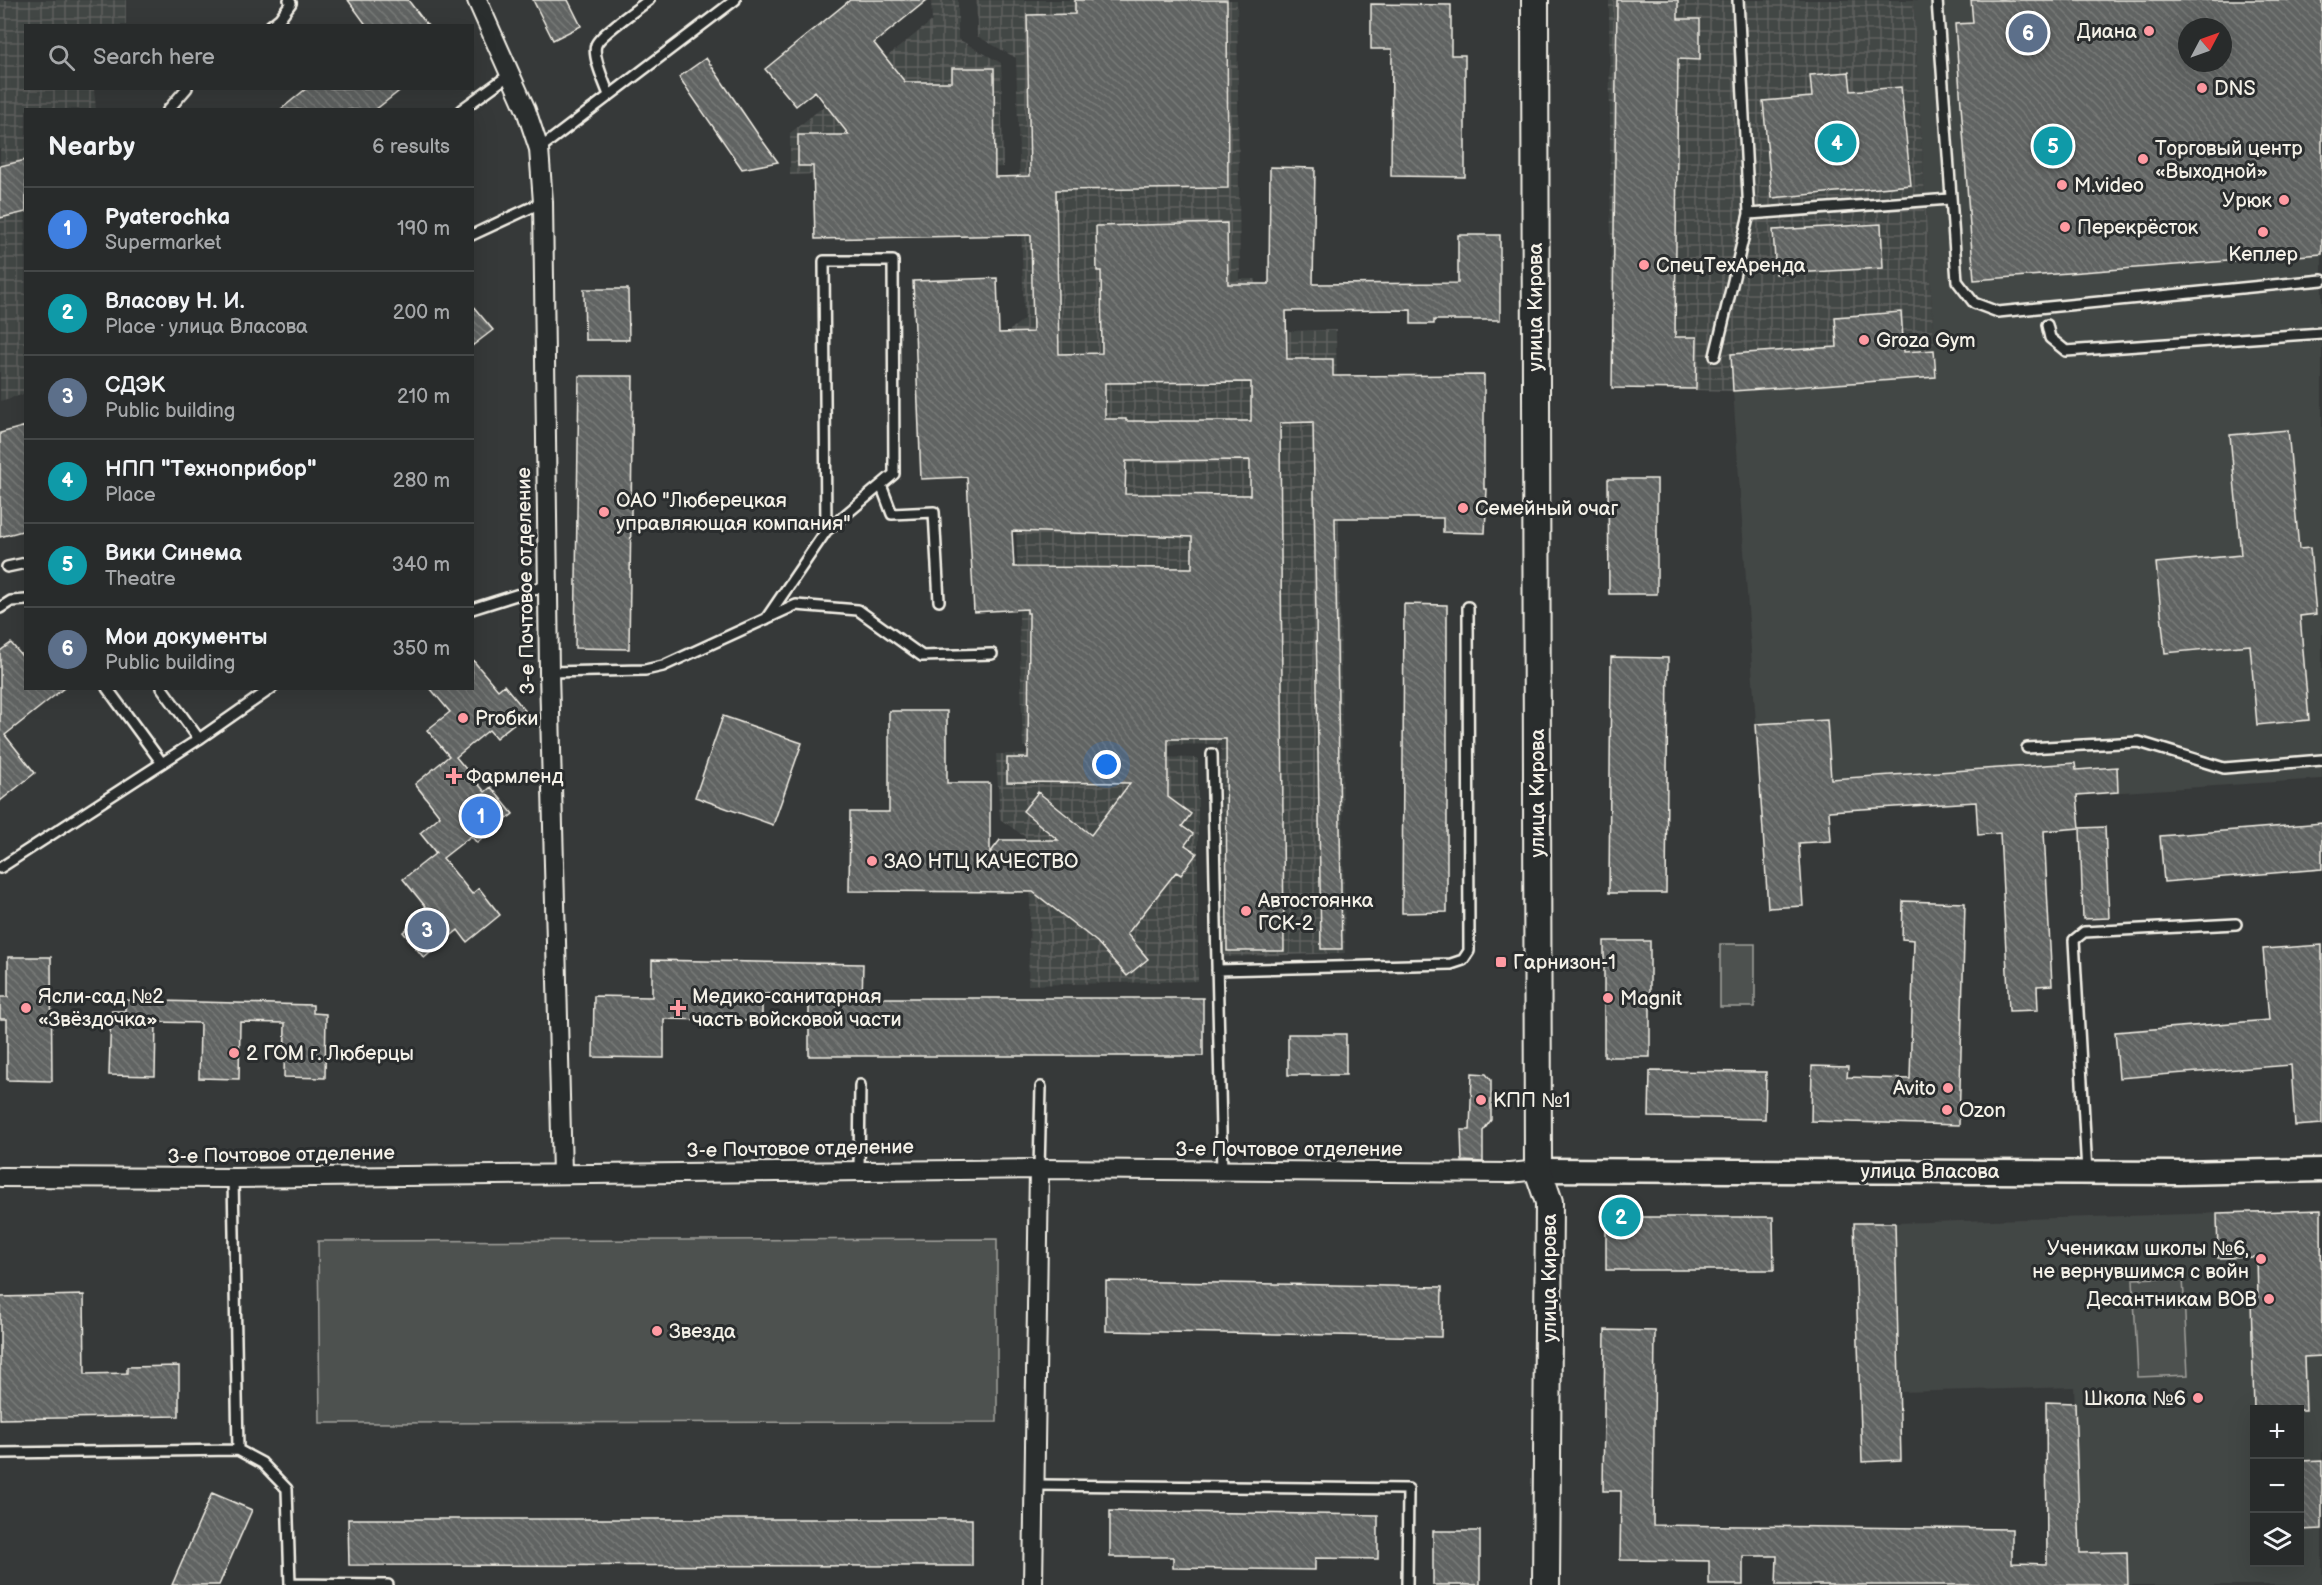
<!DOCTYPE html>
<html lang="en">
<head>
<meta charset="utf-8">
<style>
  :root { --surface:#282b2b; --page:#343737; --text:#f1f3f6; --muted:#a5a7a9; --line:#444747; --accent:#ff9aa2 }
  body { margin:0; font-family:"Balsamiq Sans",sans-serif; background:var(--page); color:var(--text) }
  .controls { position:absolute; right:18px; bottom:18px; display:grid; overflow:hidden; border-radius:0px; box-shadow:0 6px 24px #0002 }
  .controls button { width:54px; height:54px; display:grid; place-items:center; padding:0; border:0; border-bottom:2px solid var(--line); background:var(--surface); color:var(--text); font:30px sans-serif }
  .compass { position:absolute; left:2178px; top:18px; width:54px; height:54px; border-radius:50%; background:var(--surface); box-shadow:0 6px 24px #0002; rotate:49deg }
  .you { position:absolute; left:1107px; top:765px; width:21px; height:21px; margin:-15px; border:4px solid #fff; border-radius:50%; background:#1a73e8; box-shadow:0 0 0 9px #1a73e833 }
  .badge { display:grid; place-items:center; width:39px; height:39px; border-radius:50%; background:var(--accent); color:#fff; font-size:20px; font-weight:700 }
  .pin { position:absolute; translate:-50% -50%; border:3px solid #fff; box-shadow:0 2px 6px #0006 }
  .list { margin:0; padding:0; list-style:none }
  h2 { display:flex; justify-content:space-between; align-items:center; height:78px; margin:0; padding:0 24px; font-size:26px }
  h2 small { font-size:20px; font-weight:400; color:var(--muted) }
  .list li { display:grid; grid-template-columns:39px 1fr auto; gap:18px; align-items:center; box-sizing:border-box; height:84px; padding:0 24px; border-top:2px solid var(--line) }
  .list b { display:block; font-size:22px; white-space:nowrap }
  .list p { margin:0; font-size:20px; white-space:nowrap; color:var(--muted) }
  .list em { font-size:20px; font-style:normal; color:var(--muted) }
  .icon { flex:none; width:33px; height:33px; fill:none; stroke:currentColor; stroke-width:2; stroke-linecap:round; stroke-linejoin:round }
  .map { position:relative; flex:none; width:2322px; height:1585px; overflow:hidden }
  .search { position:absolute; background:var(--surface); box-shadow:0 6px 24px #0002; left:24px; top:24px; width:450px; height:66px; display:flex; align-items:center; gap:15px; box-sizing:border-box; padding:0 21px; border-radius:0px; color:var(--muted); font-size:22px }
  .panel { position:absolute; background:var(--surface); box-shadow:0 6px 24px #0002; left:24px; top:108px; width:450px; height:582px; border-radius:0px }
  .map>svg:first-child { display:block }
  .built { fill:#434645; fill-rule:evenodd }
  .industrial { fill:url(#industrial-grid) }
  .pitch { fill:#4e514f; stroke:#a1a19c; stroke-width:1.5 }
  .building { fill:url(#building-back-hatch); stroke:#f4f1e8; stroke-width:1.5; fill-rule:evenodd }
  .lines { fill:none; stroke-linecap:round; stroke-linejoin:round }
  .service-casing { stroke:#f4f1e8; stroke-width:14 }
  .minor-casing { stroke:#f4f1e8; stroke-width:22 }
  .tertiary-casing { stroke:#f4f1e8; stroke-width:27 }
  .secondary-casing { stroke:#f4f1e8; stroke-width:30 }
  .service { stroke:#2a2d2e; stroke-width:9 }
  .minor { stroke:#2a2d2e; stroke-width:18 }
  .tertiary { stroke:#2a2d2e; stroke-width:22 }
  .secondary { stroke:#2a2d2e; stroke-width:26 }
  .poi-dot { fill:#ff9aa2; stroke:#2a2d2e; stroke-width:2 }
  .labels { text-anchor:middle; stroke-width:6; stroke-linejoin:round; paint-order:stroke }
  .poi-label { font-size:20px; fill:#f4f1e8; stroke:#2a2d2e; text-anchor:start }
  .street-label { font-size:20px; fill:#f4f1e8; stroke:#2a2d2e }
</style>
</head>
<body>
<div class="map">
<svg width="2322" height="1585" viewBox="0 0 2322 1585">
  <defs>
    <pattern id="industrial-grid" width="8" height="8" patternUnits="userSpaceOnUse" patternTransform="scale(1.5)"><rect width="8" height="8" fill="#434645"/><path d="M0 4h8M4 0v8" fill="none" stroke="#5f6160"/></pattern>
    <pattern id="building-back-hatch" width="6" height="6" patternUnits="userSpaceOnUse" patternTransform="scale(1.5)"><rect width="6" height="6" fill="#616362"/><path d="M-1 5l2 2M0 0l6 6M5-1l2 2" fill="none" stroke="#787a78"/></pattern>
  </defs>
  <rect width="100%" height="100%" fill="#363939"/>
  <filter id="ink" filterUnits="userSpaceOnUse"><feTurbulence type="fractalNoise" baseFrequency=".0167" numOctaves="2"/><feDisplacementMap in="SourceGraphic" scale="12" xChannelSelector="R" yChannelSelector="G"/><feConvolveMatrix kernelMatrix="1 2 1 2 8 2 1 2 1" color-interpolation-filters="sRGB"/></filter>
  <g filter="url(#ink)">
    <path class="built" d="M 1913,0 L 2322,0 L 2322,779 L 2077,795 L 2075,763 L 1831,779 L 1827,720 L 1756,724 L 1733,391 L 1936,377 ZM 2187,27 L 2223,27 L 2223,63 L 2187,63 Z
      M 2322,1210 L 2322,1585 L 2128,1585 L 2080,1553 L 2074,1387 L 1901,1392 L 1895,1223 ZM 2254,1410 L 2300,1410 L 2300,1562 L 2254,1562 Z"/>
    <path class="industrial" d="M 0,0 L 126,0 L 126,25 L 26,26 L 26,88 L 94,89 L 96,109 L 26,110 L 25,394 L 0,401 Z
      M 931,0 L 958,0 L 958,39 L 1001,63 L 1003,167 L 790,175 L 790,133 L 932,21 Z
      M 976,0 L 1237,0 L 1240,279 L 1256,279 L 1257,332 L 1336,330 L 1345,953 L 1223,957 L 1221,744 L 1023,747 L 1010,330 L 1024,319 L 1016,58 L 977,36 Z
      M 1609,0 L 1913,0 L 1936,377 L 1733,391 L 1612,388 Z
      M 996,754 L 1198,758 L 1198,981 L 1028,985 L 1032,842 L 1000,819 Z"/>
    <path class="pitch" d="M 1720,944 L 1755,944 L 1755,1007 L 1720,1007 Z
      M 997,1239 L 997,1422 L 320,1423 L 318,1241 Z
      M 2183,1277 L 2188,1375 L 2138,1377 L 2133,1279 Z"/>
    <path class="building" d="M 348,0 L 408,0 L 428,26 L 367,26 Z
      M 533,0 L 568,0 L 581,26 L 553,40 Z
      M 850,0 L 927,0 L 874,43 L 905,82 L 952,82 L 952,68 L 994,68 L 995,177 L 1030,176 L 1027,15 L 1075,14 L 1075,0 L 1227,0 L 1228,188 L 1056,190 L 1059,354 L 1102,353 L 1101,271 L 1097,271 L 1096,226 L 1227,223 L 1228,284 L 1269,284 L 1270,167 L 1315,168 L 1313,284 L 1458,283 L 1458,235 L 1500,235 L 1500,320 L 1434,320 L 1434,324 L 1411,324 L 1411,310 L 1286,311 L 1287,359 L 1333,359 L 1333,376 L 1484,375 L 1484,489 L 1487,489 L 1485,533 L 1443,532 L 1443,518 L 1335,518 L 1342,949 L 1321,949 L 1313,422 L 1280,423 L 1284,951 L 1227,951 L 1226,739 L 1168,739 L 1168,797 L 1191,814 L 1182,826 L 1193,834 L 1185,845 L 1197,853 L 1181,875 L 1176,872 L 1127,934 L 1148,959 L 1127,976 L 1097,942 L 1033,892 L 849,891 L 850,812 L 889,812 L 889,711 L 947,711 L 947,783 L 990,783 L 990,853 L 1000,840 L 1058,840 L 1023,811 L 1038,792 L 1091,835 L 1130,783 L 1007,782 L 1007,758 L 1028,758 L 1029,613 L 1027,613 L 1027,609 L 974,612 L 967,477 L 921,479 L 913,281 L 997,278 L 999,333 L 1033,332 L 1031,235 L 815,239 L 813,166 L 798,166 L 798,135 L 849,135 L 815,91 L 796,106 L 765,69 ZM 1251,382 L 1251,421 L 1126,421 L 1126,419 L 1105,419 L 1105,383 ZM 1250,460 L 1250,495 L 1125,494 L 1126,461 ZM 1012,531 L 1192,537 L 1192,568 L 1014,567 Z
      M 1617,0 L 1678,0 L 1678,19 L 1700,19 L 1700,60 L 1678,59 L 1675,337 L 1697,337 L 1696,389 L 1612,388 Z
      M 1971,0 L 2322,0 L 2322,254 L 1974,280 L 1955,24 L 1973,23 ZM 2187,27 L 2223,27 L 2223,63 L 2187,63 Z
      M 1371,4 L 1451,5 L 1451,55 L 1465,55 L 1465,177 L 1391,176 L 1392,49 L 1371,49 Z
      M 706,58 L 759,136 L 778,162 L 742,169 L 679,77 Z
      M 1849,72 L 1851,91 L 1901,87 L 1911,185 L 1772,198 L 1763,101 L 1812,97 L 1810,75 Z
      M 307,88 L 403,88 L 375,110 L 280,110 Z
      M 26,160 L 26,212 L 0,218 L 0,166 Z
      M 1881,224 L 1883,268 L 1776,274 L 1773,230 Z
      M 584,289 L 628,289 L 629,340 L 585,340 Z
      M 472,305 L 493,330 L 472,346 Z
      M 1901,312 L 1904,352 L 1934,350 L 1936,377 L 1733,391 L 1731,354 L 1837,347 L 1835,317 Z
      M 579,376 L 633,376 L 629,649 L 575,648 Z
      M 26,426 L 26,530 L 0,537 L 0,433 Z
      M 2288,430 L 2299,549 L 2310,548 L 2316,614 L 2300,616 L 2309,720 L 2257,725 L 2250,645 L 2165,653 L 2156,563 L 2241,555 L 2230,435 Z
      M 1608,479 L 1657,479 L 1657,594 L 1609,594 Z
      M 1404,604 L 1447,605 L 1447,912 L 1402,913 Z
      M 11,643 L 26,661 L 26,688 L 64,688 L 5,735 L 35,773 L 0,801 L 0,651 Z
      M 1611,657 L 1668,658 L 1666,893 L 1609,893 Z
      M 472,659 L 498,690 L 504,685 L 527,713 L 496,738 L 489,730 L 456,757 L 485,792 L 491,787 L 513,814 L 477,843 L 471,836 L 443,858 L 472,894 L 479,888 L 500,915 L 467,942 L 458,930 L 424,958 L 403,932 L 429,911 L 403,879 L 436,853 L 420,833 L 440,816 L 415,784 L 449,756 L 427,730 L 450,712 L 430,688 L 472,688 Z
      M 723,716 L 802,743 L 773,825 L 695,797 Z
      M 1827,720 L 1831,779 L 2075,763 L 2076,770 L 2117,767 L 2118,792 L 2077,795 L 2080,828 L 2044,831 L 2052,985 L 2037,986 L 2038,1010 L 2009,1011 L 2000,833 L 1978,835 L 1976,802 L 1829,811 L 1831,841 L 1799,843 L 1803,906 L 1768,908 L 1756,724 Z
      M 2322,823 L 2322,869 L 2164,882 L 2160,836 Z
      M 2105,827 L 2109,918 L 2083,919 L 2080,828 Z
      M 1903,901 L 1965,903 L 1959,1125 L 1811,1121 L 1812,1066 L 1848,1067 L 1847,1077 L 1910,1079 L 1914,940 L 1902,939 Z
      M 1604,941 L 1650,941 L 1650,1057 L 1604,1057 Z
      M 2322,945 L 2322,1124 L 2295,1126 L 2291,1065 L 2119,1078 L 2115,1032 L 2269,1020 L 2263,949 Z
      M 8,957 L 51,957 L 52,1081 L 7,1080 L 7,1019 L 0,1019 L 0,997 L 8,997 Z
      M 652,960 L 863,964 L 862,998 L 1203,998 L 1203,1056 L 809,1056 L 809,994 L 762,994 L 762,1021 L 664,1019 L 664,1058 L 593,1057 L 594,996 L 652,997 Z
      M 125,1000 L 313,1005 L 313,1013 L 326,1014 L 325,1078 L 284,1077 L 285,1023 L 240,1022 L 239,1079 L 199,1078 L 200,1023 L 156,1022 L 155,1076 L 109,1075 L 111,1011 L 125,1011 Z
      M 1288,1034 L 1346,1034 L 1346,1075 L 1288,1075 Z
      M 1650,1071 L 1766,1072 L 1765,1119 L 1649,1117 Z
      M 1472,1073 L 1486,1074 L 1491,1080 L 1491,1120 L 1483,1131 L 1483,1162 L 1462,1161 L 1461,1130 L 1470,1130 Z
      M 2321,1210 L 2322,1356 L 2304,1357 L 2306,1410 L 2254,1410 L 2251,1299 L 2258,1299 L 2257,1257 L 2218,1258 L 2217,1213 Z
      M 1606,1217 L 1773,1217 L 1774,1270 L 1606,1270 Z
      M 1854,1223 L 1895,1223 L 1901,1460 L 1862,1462 Z
      M 1106,1281 L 1442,1287 L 1441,1337 L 1106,1331 Z
      M 84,1295 L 85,1374 L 127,1373 L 127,1367 L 179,1366 L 179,1416 L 0,1419 L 0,1297 Z
      M 1605,1330 L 1655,1331 L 1653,1525 L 2012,1529 L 2012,1563 L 2047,1564 L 2046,1402 L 2075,1403 L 2080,1553 L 2127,1552 L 2128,1585 L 1776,1585 L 1777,1556 L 1743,1556 L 1743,1585 L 1709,1585 L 1709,1561 L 1620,1560 L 1621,1491 L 1603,1491 Z
      M 2322,1460 L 2322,1529 L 2300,1530 L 2300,1461 Z
      M 212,1493 L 252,1510 L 219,1585 L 172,1585 Z
      M 1110,1511 L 1378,1515 L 1378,1559 L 1315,1558 L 1315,1570 L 1173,1568 L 1173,1557 L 1110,1557 Z
      M 348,1519 L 972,1519 L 972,1566 L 349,1565 Z
      M 1433,1531 L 1480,1531 L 1480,1585 L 1433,1585 Z"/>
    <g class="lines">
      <g class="service-casing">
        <path id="service" d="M 1937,0 L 1957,281 L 1974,303 L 1998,312 L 2322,280
          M 270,26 L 280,18 L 291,3 L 289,0
          M 609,95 C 605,84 592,56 596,45 C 599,35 639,8 649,0
          M 168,110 L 187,88
          M 461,110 L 509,75
          M 539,149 L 735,0
          M 1749,214 L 1950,199
          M 472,235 L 543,202
          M 2047,325 L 2050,338 L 2066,351 L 2322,333
          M 1715,356 L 1749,214 L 1738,0
          M 881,485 L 892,514 L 934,512 L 939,601
          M 7,567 L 26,563
          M 0,608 L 11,601 L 26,600
          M 472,609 L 548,585
          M 766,619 L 826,531 L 824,261 L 893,261 L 894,474 L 826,531
          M 549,672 L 645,670 L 663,666 L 796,605 L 858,610 L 922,656 L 992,654
          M 107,688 L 162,763
          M 162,688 L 199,739
          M 2027,748 L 2139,742 L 2224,768 L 2322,760
          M 1212,754 L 1222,1171
          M 0,868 L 199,739 L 272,688
          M 1217,970 L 1451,964 L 1463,960 L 1469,951 L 1468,607
          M 1039,1169 L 1041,1087
          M 859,1170 L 860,1085
          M 2087,1172 L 2074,940 L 2084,932 L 2236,924
          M 233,1178 L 238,1450 L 262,1463 L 287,1489 L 290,1584 L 388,1585
          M 0,1453 L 238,1450
          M 1036,1485 L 1408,1489 L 1407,1585"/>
      </g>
      <g class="minor-casing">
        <path id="minor" d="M 477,0 L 526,110 L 539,149 L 543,202 L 549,672 L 562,1173
          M 0,1177 L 233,1178 L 1039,1169 L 1510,1173 L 1538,1170
          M 1033,1585 L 1039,1169"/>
      </g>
      <g class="tertiary-casing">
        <path id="tertiary" d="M 1538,1170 L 2178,1173 L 2322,1170"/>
      </g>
      <g class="secondary-casing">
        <path id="secondary" d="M 1535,0 L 1538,1170 L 1549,1202 L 1546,1585"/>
      </g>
      <use href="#service" class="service"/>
      <use href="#minor" class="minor"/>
      <use href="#tertiary" class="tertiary"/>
      <use href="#secondary" class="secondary"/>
    </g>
  </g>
  <g class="poi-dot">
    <circle cx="2149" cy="31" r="6"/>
    <circle cx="2202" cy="88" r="6"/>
    <circle cx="2143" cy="159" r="6"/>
    <circle cx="2062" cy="185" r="6"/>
    <circle cx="2284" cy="200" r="6"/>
    <circle cx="2065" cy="227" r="6"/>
    <circle cx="2263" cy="232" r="6"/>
    <circle cx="1644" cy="265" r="6"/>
    <circle cx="1864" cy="340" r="6"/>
    <circle cx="1463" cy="508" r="6"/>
    <circle cx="604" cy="512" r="6"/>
    <circle cx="463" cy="718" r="6"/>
    <path d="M451 767h6v6h6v6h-6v6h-6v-6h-6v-6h6z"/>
    <circle cx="872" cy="861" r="6"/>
    <circle cx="1246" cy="911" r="6"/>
    <rect x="1495" y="956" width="12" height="12" rx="3"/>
    <circle cx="1608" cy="998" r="6"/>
    <circle cx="26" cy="1008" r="6"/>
    <path d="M675 999h6v6h6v6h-6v6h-6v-6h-6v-6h6z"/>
    <circle cx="234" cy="1053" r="6"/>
    <circle cx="1948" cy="1088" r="6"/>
    <circle cx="1481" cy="1100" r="6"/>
    <circle cx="1947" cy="1110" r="6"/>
    <circle cx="2261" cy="1259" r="6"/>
    <circle cx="2269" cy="1299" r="6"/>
    <circle cx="657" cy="1331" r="6"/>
    <circle cx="2198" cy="1398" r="6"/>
  </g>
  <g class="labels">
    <g class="poi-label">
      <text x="2137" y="38" text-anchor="end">Диана</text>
      <text x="2214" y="95">DNS</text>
      <text x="2155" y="155">Торговый центр<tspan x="2155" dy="23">«Выходной»</tspan></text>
      <text x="2074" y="192">M.video</text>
      <text x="2272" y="207" text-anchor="end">Урюк</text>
      <text x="2077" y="234">Перекрёсток</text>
      <text x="2263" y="261" text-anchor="middle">Кеплер</text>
      <text x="1656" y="272">СпецТехАренда</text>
      <text x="1876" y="347">Groza Gym</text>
      <text x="616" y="507">ОАО "Люберецкая<tspan x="616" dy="23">управляющая компания"</tspan></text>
      <text x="1475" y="515">Семейный очаг</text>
      <text x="475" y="725">Proбки</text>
      <text x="466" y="783">Фармленд</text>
      <text x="884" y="868">ЗАО НТЦ КАЧЕСТВО</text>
      <text x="1258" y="907">Автостоянка<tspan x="1258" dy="23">ГСК-2</tspan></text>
      <text x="1513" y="969">Гарнизон-1</text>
      <text x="38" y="1003">Ясли-сад №2<tspan x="38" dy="23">«Звёздочка»</tspan></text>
      <text x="692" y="1003">Медико-санитарная<tspan x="692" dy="23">часть войсковой части</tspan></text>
      <text x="1620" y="1005">Magnit</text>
      <text x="246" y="1060">2 ГОМ г. Люберцы</text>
      <text x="1936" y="1095" text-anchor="end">Avito</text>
      <text x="1493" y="1107">КПП №1</text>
      <text x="1959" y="1117">Ozon</text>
      <text x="2249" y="1255" text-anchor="end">Ученикам школы №6,<tspan x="2249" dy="23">не вернувшимся с войн</tspan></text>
      <text x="2257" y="1306" text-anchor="end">Десантникам ВОВ</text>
      <text x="669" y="1338">Звезда</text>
      <text x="2186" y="1405" text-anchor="end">Школа №6</text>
    </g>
    <g class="street-label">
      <text transform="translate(1535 307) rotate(-90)" y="7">улица Кирова</text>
      <text transform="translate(525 581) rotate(-91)" y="7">3-е Почтовое отделение</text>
      <text transform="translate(1537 793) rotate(-90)" y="7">улица Кирова</text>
      <text transform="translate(800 1148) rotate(-1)" y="7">3-е Почтовое отделение</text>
      <text x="1289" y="1156">3-е Почтовое отделение</text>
      <text transform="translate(281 1154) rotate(-1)" y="7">3-е Почтовое отделение</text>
      <text x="1930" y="1178">улица Власова</text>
      <text transform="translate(1549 1278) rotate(-90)" y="7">улица Кирова</text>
    </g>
  </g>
</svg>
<div class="controls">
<button>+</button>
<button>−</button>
<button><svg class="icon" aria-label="layers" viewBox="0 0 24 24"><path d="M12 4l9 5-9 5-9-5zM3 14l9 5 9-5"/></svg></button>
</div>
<svg class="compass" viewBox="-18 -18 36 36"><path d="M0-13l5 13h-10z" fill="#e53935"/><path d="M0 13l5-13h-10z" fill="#a5a7a9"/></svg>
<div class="you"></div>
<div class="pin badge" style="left:481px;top:816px;background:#3f7fe0">1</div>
<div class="pin badge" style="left:1621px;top:1217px;background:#0f9aa8">2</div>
<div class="pin badge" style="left:427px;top:930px;background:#5c6f8a">3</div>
<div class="pin badge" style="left:1837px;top:143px;background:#0f9aa8">4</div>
<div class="pin badge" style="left:2053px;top:146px;background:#0f9aa8">5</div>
<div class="pin badge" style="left:2028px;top:33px;background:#5c6f8a">6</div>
<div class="search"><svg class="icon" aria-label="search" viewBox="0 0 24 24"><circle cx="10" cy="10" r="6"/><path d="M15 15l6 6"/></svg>Search here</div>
<section class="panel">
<h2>Nearby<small>6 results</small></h2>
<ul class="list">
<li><span class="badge" style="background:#3f7fe0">1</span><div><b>Pyaterochka</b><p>Supermarket</p></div><em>190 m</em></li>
<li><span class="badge" style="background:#0f9aa8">2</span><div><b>Власову Н. И.</b><p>Place · улица Власова</p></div><em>200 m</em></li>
<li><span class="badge" style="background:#5c6f8a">3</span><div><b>СДЭК</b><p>Public building</p></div><em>210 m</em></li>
<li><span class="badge" style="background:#0f9aa8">4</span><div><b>НПП &quot;Техноприбор&quot;</b><p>Place</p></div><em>280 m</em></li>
<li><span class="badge" style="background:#0f9aa8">5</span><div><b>Вики Синема</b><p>Theatre</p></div><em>340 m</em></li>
<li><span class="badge" style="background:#5c6f8a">6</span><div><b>Мои документы</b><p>Public building</p></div><em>350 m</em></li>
</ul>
</section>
</div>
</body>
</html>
